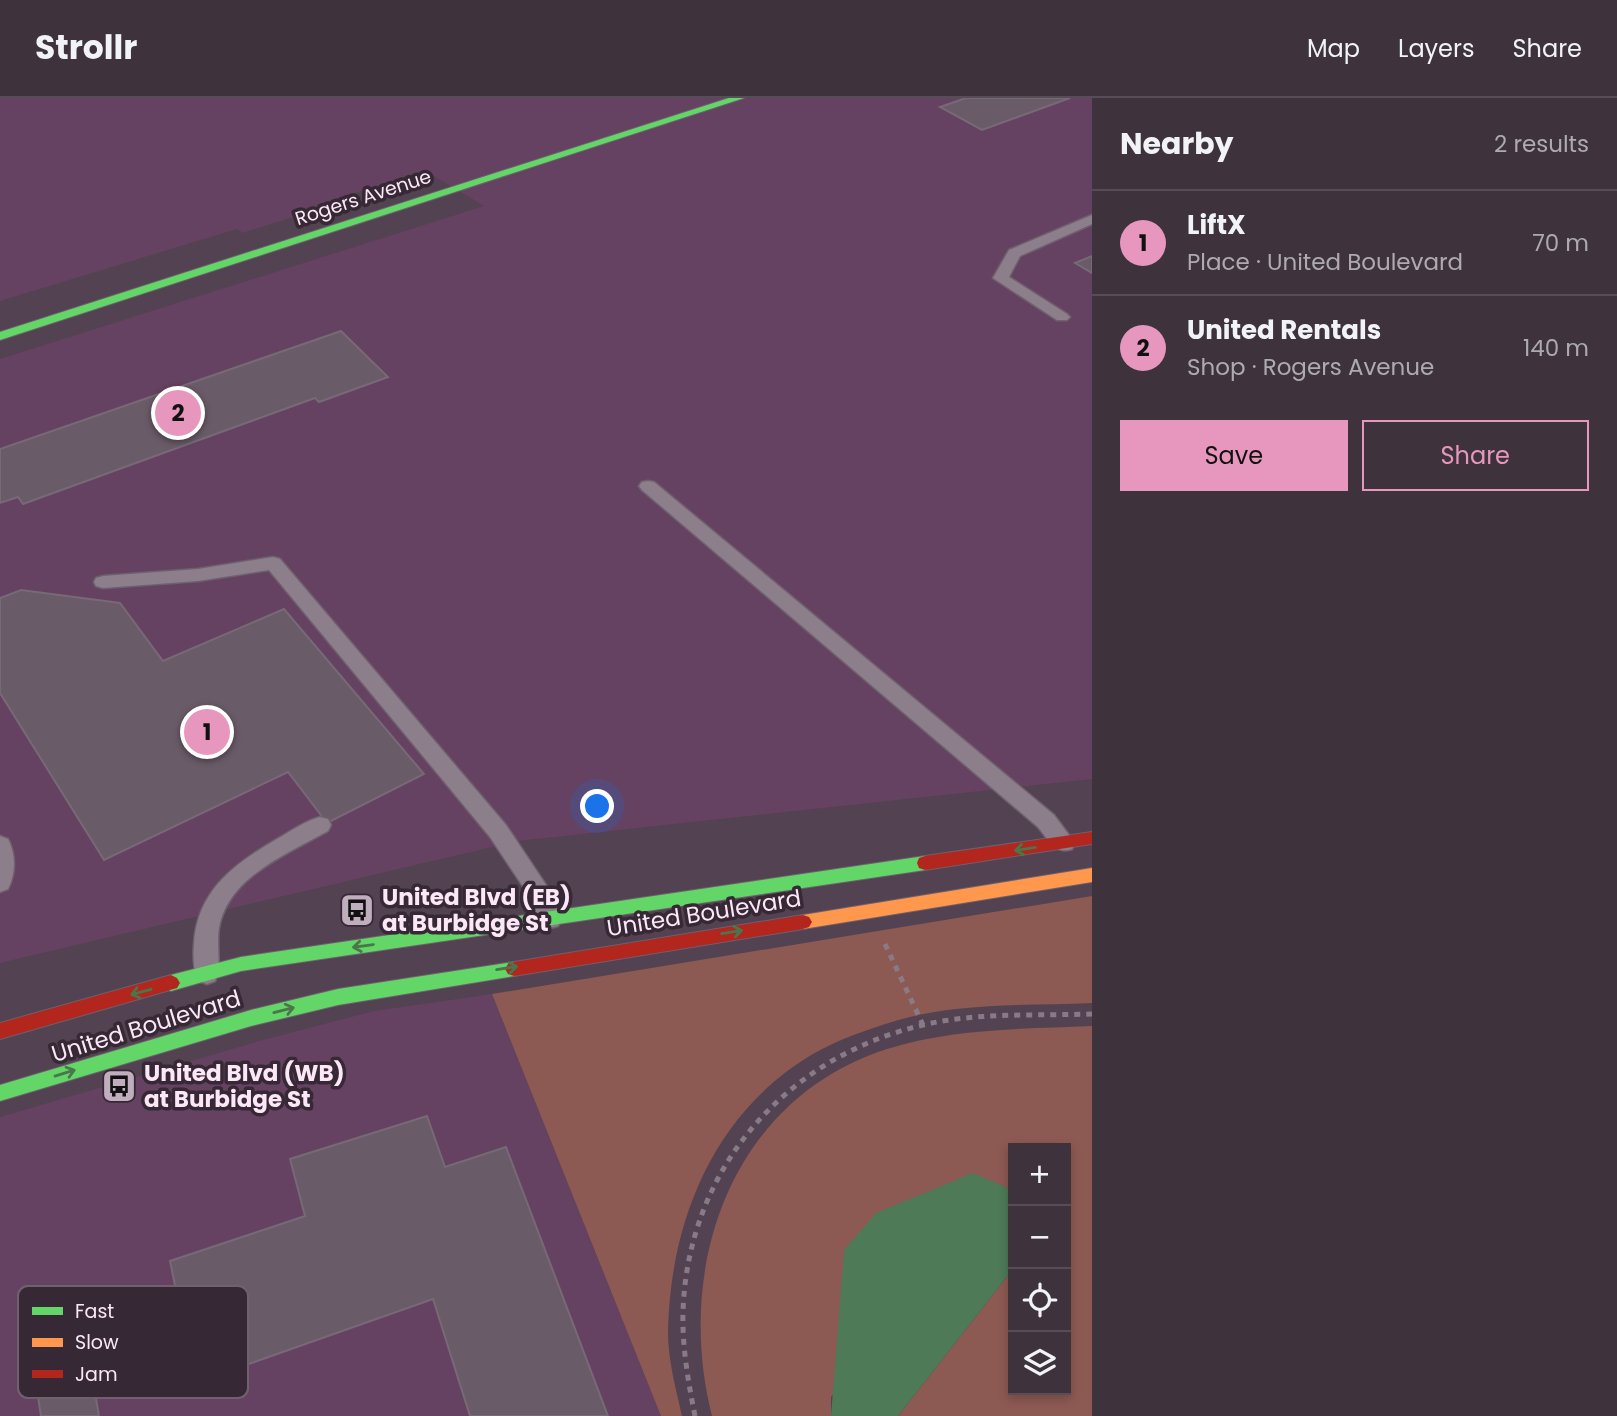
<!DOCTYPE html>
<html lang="en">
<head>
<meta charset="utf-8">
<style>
  :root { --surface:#3e323d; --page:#453a44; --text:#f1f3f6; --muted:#adaab0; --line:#574d57; --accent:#e797bd }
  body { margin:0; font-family:Poppins,sans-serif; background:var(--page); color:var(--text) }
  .controls { position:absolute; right:21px; bottom:21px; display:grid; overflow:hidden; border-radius:0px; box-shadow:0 4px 10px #0003 }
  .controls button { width:63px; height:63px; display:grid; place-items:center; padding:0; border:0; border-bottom:2px solid var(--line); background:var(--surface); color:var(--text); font:35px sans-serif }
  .you { position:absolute; left:598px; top:709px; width:24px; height:24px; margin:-18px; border:5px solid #fff; border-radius:50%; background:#1a73e8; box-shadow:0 0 0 10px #1a73e833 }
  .badge { display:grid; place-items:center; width:46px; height:46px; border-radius:50%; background:var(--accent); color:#111; font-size:23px; font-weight:700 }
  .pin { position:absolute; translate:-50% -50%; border:4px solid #fff; box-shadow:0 2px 7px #0006 }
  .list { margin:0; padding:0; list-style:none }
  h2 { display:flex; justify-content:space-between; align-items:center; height:91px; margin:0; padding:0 28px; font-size:30px }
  h2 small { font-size:23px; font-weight:400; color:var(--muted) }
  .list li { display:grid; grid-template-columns:46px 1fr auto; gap:21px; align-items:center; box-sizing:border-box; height:105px; padding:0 28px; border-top:2px solid var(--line) }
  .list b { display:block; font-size:26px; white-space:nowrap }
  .list p { margin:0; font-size:23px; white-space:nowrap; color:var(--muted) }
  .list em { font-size:23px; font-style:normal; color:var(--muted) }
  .actions { display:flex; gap:14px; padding:21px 28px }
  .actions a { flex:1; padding:16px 0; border:2px solid var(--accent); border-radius:0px; text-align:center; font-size:24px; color:var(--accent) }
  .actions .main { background:var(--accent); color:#111 }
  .icon { flex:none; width:38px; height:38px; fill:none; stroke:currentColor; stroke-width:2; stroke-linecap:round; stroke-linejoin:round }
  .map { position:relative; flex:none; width:1092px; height:1318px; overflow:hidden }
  header { display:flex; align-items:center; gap:42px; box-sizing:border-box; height:98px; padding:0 35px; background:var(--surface); border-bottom:2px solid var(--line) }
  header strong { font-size:33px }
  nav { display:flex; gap:38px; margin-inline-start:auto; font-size:24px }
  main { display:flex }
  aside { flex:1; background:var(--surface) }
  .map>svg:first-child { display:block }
  .built { fill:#654261 }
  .green { fill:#8d5953 }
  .water { fill:#4e7a58 }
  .building { fill:#6a5b68; stroke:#776976; stroke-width:2 }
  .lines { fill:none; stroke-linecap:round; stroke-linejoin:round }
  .lane-casing { stroke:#6e606d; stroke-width:3 }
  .fast-casing { stroke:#6e606d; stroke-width:2 }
  .slow-casing { stroke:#6e606d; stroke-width:2 }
  .jam-casing { stroke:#6e606d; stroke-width:2 }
  .path { stroke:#887b87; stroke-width:5; stroke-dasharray:6 6; stroke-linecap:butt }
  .lane { fill:#8c7e8a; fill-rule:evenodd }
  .fast { fill:#63d668; fill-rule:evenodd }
  .slow { fill:#ff974d; fill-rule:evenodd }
  .jam { fill:#b3261e; fill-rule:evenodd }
  .oneway { stroke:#4a764b }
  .labels { text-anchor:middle; stroke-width:7; stroke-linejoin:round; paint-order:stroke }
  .far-street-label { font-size:19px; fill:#fbe7f8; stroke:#362834 }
  .poi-label { font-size:23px; font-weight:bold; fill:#fbe7f8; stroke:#362834; text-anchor:start }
  .street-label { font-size:23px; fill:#fbe7f8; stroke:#362834 }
  .key { fill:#362834; stroke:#71616f; stroke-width:2 }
  .key-label { font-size:19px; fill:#fbe7f8 }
</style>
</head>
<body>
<header>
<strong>Strollr</strong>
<nav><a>Map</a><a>Layers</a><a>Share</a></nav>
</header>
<main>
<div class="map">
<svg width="1092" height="1318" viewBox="0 0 1092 1318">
  <rect width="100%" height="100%" fill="#534251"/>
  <path class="built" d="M 0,0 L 1092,0 L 1092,681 L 517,743 L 0,865 L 0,261 L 484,108 L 426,73 L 316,107 L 320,111 L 242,135 L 237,131 L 0,203 Z
    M 492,896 L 661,1318 L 0,1318 L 0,1019 L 259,943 L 374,913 Z"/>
  <path class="green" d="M 1092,798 L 1092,905 C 1027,908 955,904 892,924 C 866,932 837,942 813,956 C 714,1014 670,1123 668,1234 C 668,1262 676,1291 682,1318 L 661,1318 L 492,896 Z
    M 1092,928 L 1092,1318 L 898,1318 L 1013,1171 L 1013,1292 L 1066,1292 L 1066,1050 L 1013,1050 L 1013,1098 L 1006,1089 L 831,1299 L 831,1318 L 712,1318 C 674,1168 731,1001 887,951 C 953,930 1024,931 1092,928 Z"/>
  <path class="water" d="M 973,1075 L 1006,1089 L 1013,1098 L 1013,1171 L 898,1318 L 831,1318 L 844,1152 L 876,1115 Z"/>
  <path class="building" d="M 966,0 L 1070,0 L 982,32 L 940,9 Z
    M 1092,158 L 1092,175 L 1075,165 Z
    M 341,233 L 388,279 L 319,304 L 315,300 L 23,406 L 18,399 L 0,405 L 0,351 Z
    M 21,492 L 120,505 L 163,563 L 284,511 L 424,676 L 327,725 L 288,674 L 104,762 L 0,595 L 0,500 Z
    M 427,1018 L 445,1069 L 506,1049 L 608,1318 L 470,1318 L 433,1201 L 195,1285 L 170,1163 L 305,1118 L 290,1061 Z
    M 79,1203 L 99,1318 L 41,1318 L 26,1221 Z"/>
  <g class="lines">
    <g class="lane-casing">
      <path id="lane" d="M 1092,117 L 1092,126 L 1020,158 L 1009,179 L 1067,216 L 1070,219 L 1067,222 L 1057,222 L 993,180 L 1009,152 Z
        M 648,383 L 654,384 L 1054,717 L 1075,745 L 1072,751 C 1055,757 1048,741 1038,729 L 642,392 L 639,388 L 642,384 Z
        M 273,459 L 280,461 L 506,727 L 548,790 L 562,821 L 558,828 L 550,830 L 542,828 L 530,799 L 490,739 L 269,472 L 198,483 L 103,490 L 96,488 L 94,484 L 96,480 L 103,478 L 198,471 Z
        M 320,719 L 328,721 L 331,727 L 328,733 C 287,756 228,779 219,830 C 216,847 222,869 215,883 L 207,886 L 199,883 C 193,872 193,859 194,846 C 197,793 234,766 277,741 C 291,733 305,723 320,719 Z
        M 0,738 L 8,741 C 16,757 16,775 8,791 L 0,794 Z"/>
    </g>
    <g class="fast-casing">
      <path id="fast" d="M 729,0 L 744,0 L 0,242 L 0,234 Z
        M 925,758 L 931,760 L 933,765 L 931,770 L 925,772 L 241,873 L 171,893 L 165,890 L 162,885 L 165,880 L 171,877 L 241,859 Z
        M 514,864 L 520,866 L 523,871 L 520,876 L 514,878 L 338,907 L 251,928 L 0,1003 L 0,987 L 251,912 L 338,891 Z"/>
    </g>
    <g class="slow-casing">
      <path id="slow" d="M 1092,770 L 1092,784 L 803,831 L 797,829 L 794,824 L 797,819 L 803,817 Z"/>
    </g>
    <g class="jam-casing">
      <path id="jam" d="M 1092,734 L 1092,746 L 925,772 L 919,770 L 917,765 L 919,760 L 925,758 Z
        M 803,817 L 809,819 L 812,824 L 809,829 L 803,831 L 514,878 L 508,876 L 505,871 L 508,866 L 514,864 Z
        M 171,877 L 177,880 L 180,885 L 177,890 L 0,941 L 0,925 Z"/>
    </g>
    <path class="path" d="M 885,846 L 923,927
      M 695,1318 C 688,1283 682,1248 683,1213 C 688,1070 786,959 923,927 C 978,914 1036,918 1092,916"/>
    <use href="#lane" class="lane"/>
    <use href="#fast" class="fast"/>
    <use href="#slow" class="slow"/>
    <use href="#jam" class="jam"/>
  </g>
  <defs><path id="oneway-shaft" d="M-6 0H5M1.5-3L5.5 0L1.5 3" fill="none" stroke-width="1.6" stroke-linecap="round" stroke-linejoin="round" transform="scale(1.75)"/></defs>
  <g class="oneway">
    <use href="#oneway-shaft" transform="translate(1025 751) rotate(171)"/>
    <use href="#oneway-shaft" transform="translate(732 834) rotate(-9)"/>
    <use href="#oneway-shaft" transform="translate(363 848) rotate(172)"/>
    <use href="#oneway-shaft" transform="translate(507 870) rotate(-9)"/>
    <use href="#oneway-shaft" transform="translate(141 894) rotate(165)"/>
    <use href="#oneway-shaft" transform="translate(284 912) rotate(-14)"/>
    <use href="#oneway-shaft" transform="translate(65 975) rotate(-17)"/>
  </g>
  <defs>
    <g id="bus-square" transform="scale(1.75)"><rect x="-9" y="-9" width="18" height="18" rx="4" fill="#c0adbe" stroke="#362834"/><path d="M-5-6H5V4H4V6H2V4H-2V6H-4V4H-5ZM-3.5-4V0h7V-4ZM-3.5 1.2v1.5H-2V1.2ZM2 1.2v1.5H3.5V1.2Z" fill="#111"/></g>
  </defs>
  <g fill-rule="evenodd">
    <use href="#bus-square" x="357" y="812"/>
    <use href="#bus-square" x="119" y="988"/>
  </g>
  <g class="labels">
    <g class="far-street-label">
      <text transform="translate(363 99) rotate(-18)" y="7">Rogers Avenue</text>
    </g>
    <g class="poi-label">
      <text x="382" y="807">United Blvd (EB)<tspan x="382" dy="26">at Burbidge St</tspan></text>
      <text x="144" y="983">United Blvd (WB)<tspan x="144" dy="26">at Burbidge St</tspan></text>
    </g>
    <g class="street-label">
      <text transform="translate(704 815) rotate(-9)" y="8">United Boulevard</text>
      <text transform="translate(146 928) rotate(-17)" y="8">United Boulevard</text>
    </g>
  </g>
  <rect x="18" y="1188" width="230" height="112" rx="10" class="key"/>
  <rect x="32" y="1209" width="31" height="8" fill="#63d668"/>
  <rect x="32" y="1240" width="31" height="9" fill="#ff974d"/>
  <rect x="32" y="1272" width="31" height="8" fill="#b3261e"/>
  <g class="key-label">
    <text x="75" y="1220">Fast</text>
    <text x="75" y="1251">Slow</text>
    <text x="75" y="1283">Jam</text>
  </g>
</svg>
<div class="controls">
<button>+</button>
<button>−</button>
<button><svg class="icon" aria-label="locate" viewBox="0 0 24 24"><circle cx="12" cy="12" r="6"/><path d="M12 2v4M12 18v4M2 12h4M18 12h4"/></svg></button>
<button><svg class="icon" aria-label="layers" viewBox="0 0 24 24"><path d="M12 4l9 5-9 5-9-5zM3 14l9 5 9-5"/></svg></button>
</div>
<div class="you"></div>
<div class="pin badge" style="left:207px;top:634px">1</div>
<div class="pin badge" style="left:178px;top:315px">2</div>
</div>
<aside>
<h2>Nearby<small>2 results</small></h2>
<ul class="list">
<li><span class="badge">1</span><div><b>LiftX</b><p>Place · United Boulevard</p></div><em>70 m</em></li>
<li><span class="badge">2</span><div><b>United Rentals</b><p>Shop · Rogers Avenue</p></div><em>140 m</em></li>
</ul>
<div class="actions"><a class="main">Save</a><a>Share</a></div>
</aside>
</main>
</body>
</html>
